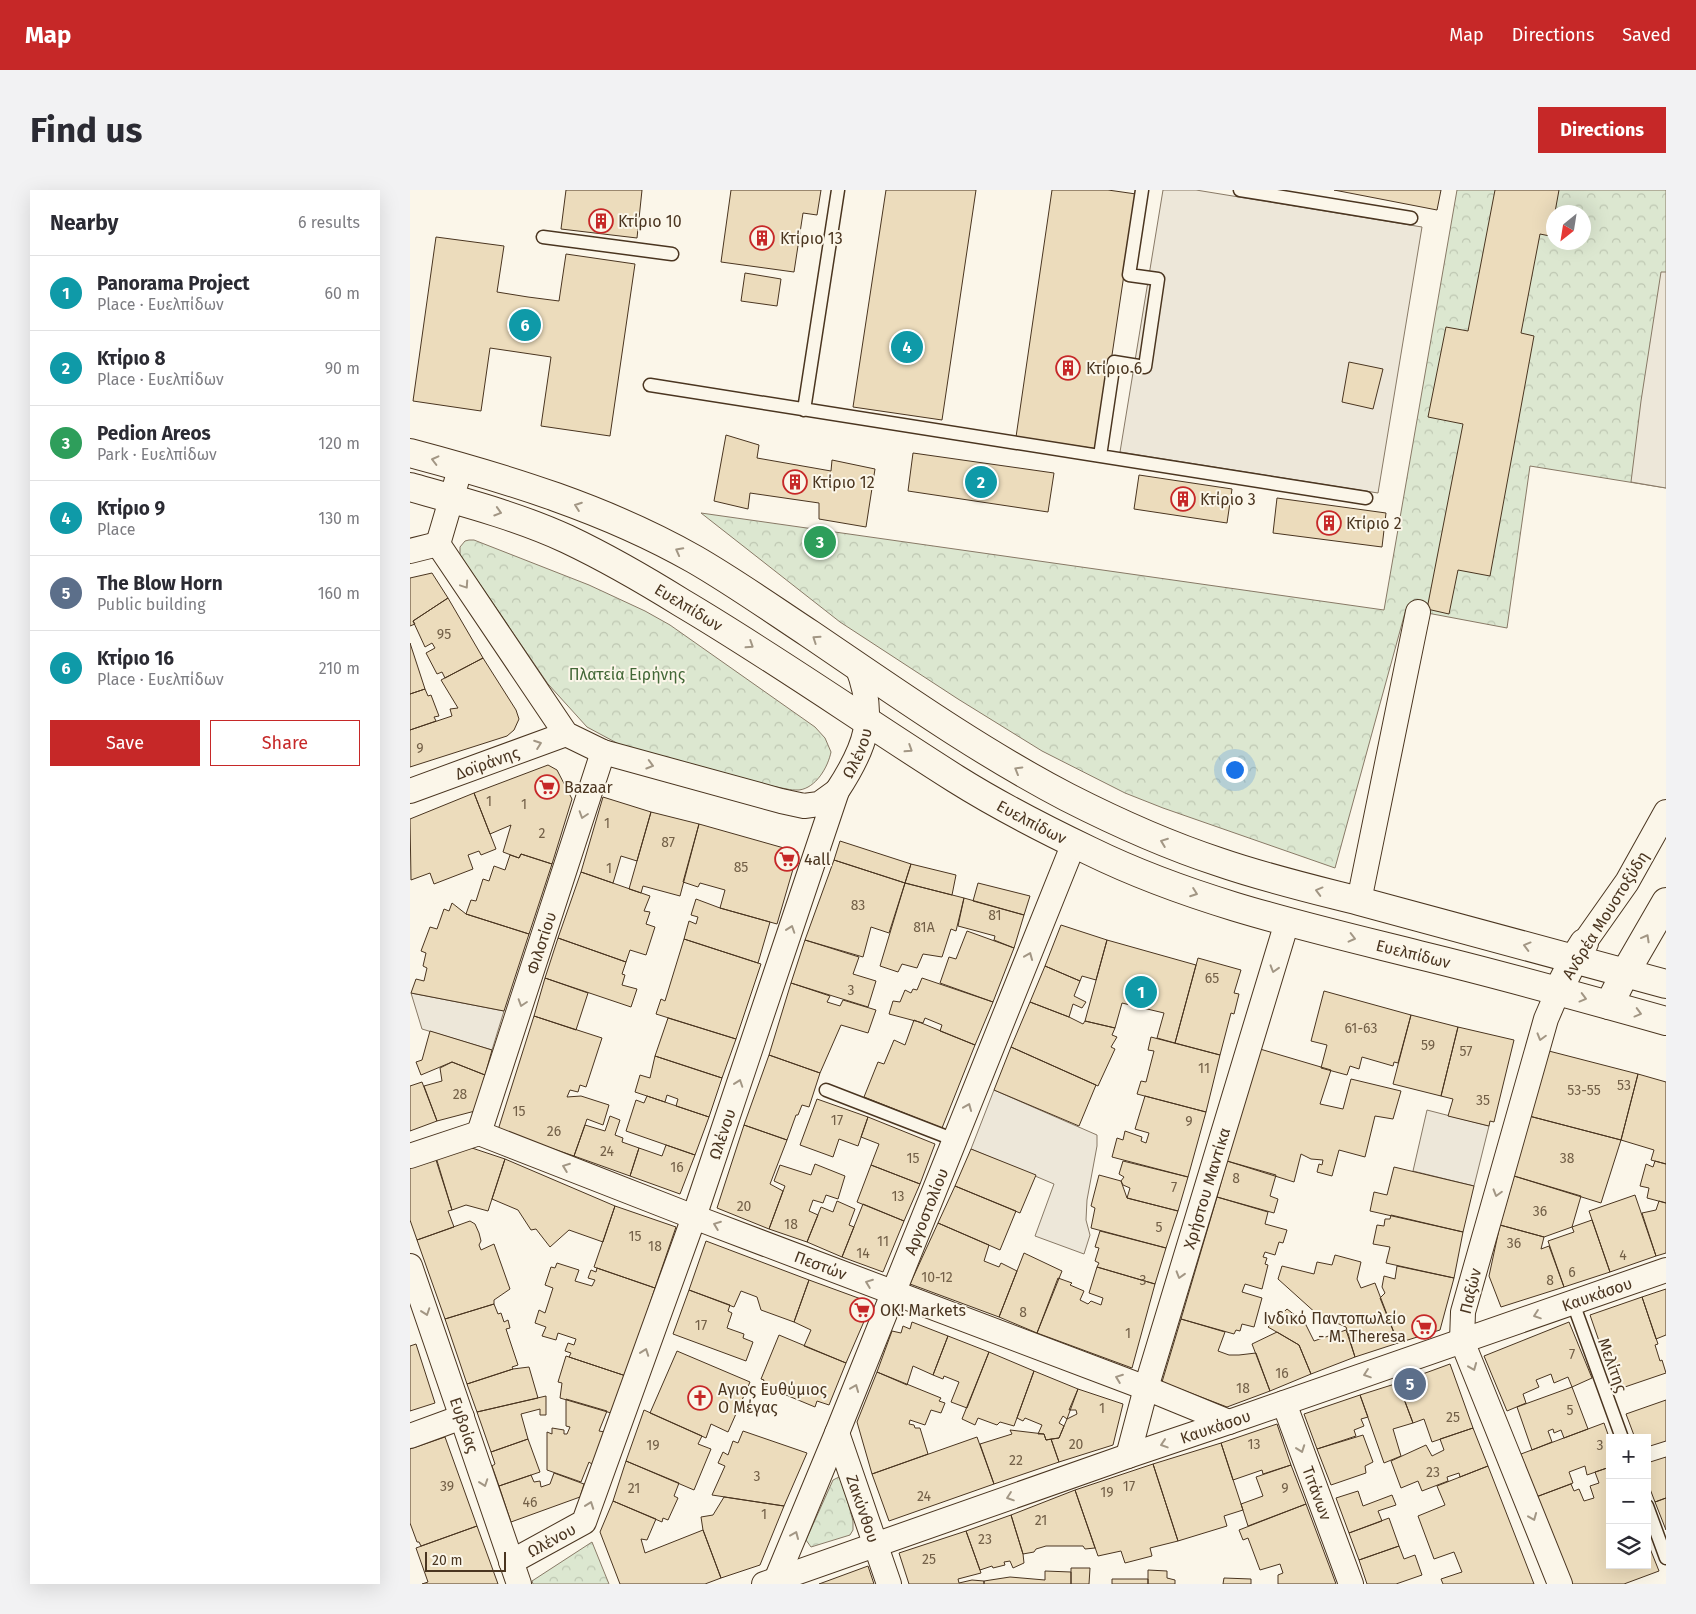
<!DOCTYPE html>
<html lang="en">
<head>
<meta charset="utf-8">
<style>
  :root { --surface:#fff; --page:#f2f2f3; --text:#2b2b33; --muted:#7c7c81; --line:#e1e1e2; --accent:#c62828 }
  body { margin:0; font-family:"Fira Sans",sans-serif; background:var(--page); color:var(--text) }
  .controls { position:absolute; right:15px; bottom:15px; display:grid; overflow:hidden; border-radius:0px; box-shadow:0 5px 20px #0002 }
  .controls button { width:45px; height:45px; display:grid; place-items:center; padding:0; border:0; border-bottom:1px solid var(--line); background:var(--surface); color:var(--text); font:25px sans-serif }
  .compass { position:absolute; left:1136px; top:15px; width:45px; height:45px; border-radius:50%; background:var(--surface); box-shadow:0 5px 20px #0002; rotate:210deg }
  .scale { position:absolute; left:15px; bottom:12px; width:81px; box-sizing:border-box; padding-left:5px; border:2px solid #4a3520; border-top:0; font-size:14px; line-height:18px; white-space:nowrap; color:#4a3520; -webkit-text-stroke:4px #fbf6e9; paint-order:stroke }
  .you { position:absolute; left:824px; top:579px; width:18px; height:18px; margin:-12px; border:4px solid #fff; border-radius:50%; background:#1a73e8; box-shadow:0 0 0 8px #1a73e833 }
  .badge { display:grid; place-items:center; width:32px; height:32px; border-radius:50%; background:var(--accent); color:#fff; font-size:16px; font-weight:700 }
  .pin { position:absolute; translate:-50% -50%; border:2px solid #fff; box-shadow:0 1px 5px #0006 }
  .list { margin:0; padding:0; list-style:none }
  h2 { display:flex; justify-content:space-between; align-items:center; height:65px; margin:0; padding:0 20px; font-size:21px }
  h2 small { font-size:16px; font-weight:400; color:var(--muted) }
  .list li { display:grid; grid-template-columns:32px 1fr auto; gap:15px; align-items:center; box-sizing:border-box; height:75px; padding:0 20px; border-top:1px solid var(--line) }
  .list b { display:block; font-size:19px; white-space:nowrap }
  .list p { margin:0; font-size:16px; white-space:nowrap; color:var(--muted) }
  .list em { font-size:16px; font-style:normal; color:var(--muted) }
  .actions { display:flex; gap:10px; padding:15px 20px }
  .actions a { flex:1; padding:11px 0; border:1px solid var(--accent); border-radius:0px; text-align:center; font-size:18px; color:var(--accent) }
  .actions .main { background:var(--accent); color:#fff }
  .icon { flex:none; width:28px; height:28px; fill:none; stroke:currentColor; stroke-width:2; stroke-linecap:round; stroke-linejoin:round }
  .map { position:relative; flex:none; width:1256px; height:1394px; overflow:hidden; border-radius:0px }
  header { display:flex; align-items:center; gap:30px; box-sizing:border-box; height:70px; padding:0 25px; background:var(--accent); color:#fff }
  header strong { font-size:24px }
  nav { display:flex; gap:28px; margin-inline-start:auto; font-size:18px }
  .intro { display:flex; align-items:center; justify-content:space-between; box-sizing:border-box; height:120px; padding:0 30px }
  h1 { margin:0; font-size:35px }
  .button { padding:12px 22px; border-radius:0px; background:var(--accent); color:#fff; font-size:18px; font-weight:700 }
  main { display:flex; gap:30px; padding:0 30px }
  aside { flex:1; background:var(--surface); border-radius:0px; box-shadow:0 5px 20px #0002 }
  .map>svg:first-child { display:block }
  .forest { fill:url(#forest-crowns); stroke:#887966; fill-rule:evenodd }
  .parking { fill:#ede7d9; stroke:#887966 }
  .building { fill:#ecdcbc; stroke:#4a3520 }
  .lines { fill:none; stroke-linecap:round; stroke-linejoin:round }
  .service-casing { stroke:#4a3520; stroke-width:15 }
  .minor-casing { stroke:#4a3520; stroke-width:26 }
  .tertiary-casing { stroke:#4a3520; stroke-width:30 }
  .secondary-casing { stroke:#4a3520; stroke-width:30 }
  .service { stroke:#fbf6e9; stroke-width:12 }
  .minor { stroke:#fbf6e9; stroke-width:24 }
  .tertiary { stroke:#fbf6e9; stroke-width:28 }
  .secondary { stroke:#fbf6e9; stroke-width:28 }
  .oneway { stroke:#a29684 }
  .labels { text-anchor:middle; stroke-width:4; stroke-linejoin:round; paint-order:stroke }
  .number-label { font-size:14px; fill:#725f47 }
  .poi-label { font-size:16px; fill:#4a3520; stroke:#fbf6e9; text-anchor:start }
  .street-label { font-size:16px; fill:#4a3520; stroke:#fbf6e9 }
  .park-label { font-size:16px; fill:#436837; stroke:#fbf6e9 }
</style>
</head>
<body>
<header>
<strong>Map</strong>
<nav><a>Map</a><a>Directions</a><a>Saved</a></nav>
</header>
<div class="intro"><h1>Find us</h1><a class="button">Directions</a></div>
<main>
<aside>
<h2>Nearby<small>6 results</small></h2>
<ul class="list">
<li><span class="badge" style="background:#0f9aa8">1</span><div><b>Panorama Project</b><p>Place · Ευελπίδων</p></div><em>60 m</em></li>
<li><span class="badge" style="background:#0f9aa8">2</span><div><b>Κτίριο 8</b><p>Place · Ευελπίδων</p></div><em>90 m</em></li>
<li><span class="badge" style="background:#2e9e5b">3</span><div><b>Pedion Areos</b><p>Park · Ευελπίδων</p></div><em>120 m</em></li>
<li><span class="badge" style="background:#0f9aa8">4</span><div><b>Κτίριο 9</b><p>Place</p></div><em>130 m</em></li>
<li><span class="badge" style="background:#5c6f8a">5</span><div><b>The Blow Horn</b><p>Public building</p></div><em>160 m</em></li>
<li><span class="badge" style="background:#0f9aa8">6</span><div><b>Κτίριο 16</b><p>Place · Ευελπίδων</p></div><em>210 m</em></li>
</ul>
<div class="actions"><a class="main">Save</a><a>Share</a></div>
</aside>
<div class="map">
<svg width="1256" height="1394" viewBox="0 0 1256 1394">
  <defs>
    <pattern id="forest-crowns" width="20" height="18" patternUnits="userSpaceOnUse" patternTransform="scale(1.25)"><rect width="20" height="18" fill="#dce7d0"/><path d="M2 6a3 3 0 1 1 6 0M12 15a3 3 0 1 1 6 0" fill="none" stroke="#bec7b2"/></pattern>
  </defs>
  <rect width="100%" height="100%" fill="#fbf6e9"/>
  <path class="forest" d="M 1047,0 L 1256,0 L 1256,298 L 1120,276 L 1097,438 L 996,419 L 925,678 L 753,618 L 715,603 L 632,561 L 548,509 L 430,432 L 291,323 L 974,420 ZM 1144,22 L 1174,22 L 1174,52 L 1144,52 Z
    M 59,350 L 64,350 L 179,395 L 235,421 L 260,435 L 405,537 L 415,548 L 421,562 C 418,577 406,598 389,600 C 385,600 380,600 377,599 L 292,583 L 218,559 L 177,537 L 138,494 L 50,365 L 50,357 L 55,351 Z
    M 429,1287 L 432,1291 L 443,1331 L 443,1340 L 440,1345 L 401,1357 L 396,1350 L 423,1290 Z
    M 182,1352 L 199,1394 L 123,1394 L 122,1391 Z"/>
  <path class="parking" d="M 753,0 L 786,0 L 1012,37 L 968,303 L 710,262 Z
    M 1251,82 L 1256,82 L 1256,298 L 1221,292 L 1231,211 Z
    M 1,803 L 94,821 L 82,860 L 12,839 Z
    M 584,900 L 687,945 L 687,956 L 677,1010 L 676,1030 L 680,1045 L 674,1064 L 625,1046 L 644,994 L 561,959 Z
    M 1017,920 L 1079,936 L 1064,996 L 1003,981 Z"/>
  <path class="building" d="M 156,0 L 232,0 L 227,48 L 151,39 Z
    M 321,0 L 411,0 L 407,25 L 393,23 L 384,82 L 311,72 Z
    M 476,0 L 566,0 L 532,230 L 443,217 Z
    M 642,0 L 698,0 L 726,4 L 688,259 L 606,247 Z
    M 924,0 L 1031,0 L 1027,20 Z
    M 1085,0 L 1149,0 L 1145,22 L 1144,22 L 1140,46 L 1130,44 L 1111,143 L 1124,146 L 1080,386 L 1048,380 L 1039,424 L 1017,419 L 1053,234 L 1018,227 L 1036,137 L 1058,141 Z
    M 26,47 L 94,56 L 87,102 L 118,107 L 149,111 L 156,64 L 225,74 L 200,246 L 131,236 L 141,167 L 80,158 L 71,221 L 3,211 Z
    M 335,83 L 371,89 L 367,116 L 331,111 Z
    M 939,172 L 973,179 L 963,219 L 932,212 Z
    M 316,245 L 349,255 L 347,268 L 421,281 L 422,270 L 465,279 L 456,337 L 409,329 L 409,313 L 340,303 L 338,319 L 304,311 Z
    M 503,263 L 644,283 L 638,322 L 498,301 Z
    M 729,285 L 822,299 L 817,333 L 724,319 Z
    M 867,308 L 976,323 L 972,357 L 863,343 Z
    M 22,383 L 38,408 L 3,431 L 5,434 L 0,436 L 0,388 Z
    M 38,408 L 73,468 L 35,488 L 32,482 L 27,484 L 16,463 L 25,458 L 22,453 L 15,457 L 3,431 Z
    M 0,453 L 15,499 L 0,504 Z
    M 73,468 L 106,520 L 109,529 L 104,540 L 97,546 L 0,577 L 0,540 L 42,526 L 40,519 L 48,518 L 31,490 Z
    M 15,499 L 18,506 L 21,505 L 29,526 L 24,527 L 26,531 L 0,540 L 0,504 Z
    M 138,575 L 147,580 L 162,609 L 142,674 L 111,664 L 109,668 L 93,662 L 101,635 L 80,644 L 64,603 Z
    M 64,603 L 86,659 L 71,665 L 69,661 L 58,665 L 63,679 L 24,694 L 20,683 L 1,690 L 0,629 Z
    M 193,607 L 241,622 L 227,671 L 211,666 L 203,693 L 171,682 Z
    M 241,622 L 289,634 L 270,706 L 233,696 L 231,703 L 219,699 Z
    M 289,634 L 388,662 L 367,734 L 310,718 L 315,700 L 290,693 L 288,697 L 273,692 Z
    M 430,651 L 501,674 L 495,693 L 424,670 Z
    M 111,664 L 142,674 L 119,744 L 56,724 L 61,710 L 66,711 L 73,689 L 79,691 L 84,676 L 95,680 L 100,665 L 109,668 Z
    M 424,670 L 495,693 L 479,743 L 461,737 L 453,767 L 395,750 Z
    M 501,674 L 546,685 L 542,705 L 495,693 Z
    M 171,682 L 240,706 L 234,721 L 240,722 L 236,734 L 245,737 L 236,765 L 220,760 L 216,772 L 148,748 Z
    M 495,693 L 554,708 L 546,741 L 541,739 L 532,767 L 513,764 L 507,778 L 492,774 L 488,782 L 470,776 Z
    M 568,693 L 620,706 L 614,725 L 563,711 Z
    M 554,708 L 614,725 L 604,758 L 584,750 L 585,746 L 548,736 Z
    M 286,709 L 310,718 L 360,732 L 348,773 L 274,749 L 279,731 L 286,734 L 288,727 L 281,725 Z
    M 42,713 L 56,724 L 119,744 L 94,821 L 1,803 L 6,789 L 14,791 L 17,778 L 13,776 L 16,763 L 11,761 L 20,737 L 27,739 L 34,719 L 39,721 Z
    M 651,735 L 697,750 L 686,790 L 672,786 L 670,791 L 635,776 Z
    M 557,741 L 604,758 L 583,812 L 530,793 L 539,767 L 546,769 Z
    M 148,748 L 216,772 L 212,784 L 215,785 L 212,795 L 227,799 L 221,817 L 135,788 Z
    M 274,749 L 351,774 L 326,849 L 246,824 L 251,809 L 255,811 Z
    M 395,750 L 449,767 L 443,784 L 466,791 L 458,817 L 381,793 Z
    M 697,750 L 786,775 L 765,853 L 747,848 L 754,823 L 712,813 L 705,838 L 675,831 Z
    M 788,768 L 831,780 L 824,803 L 829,804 L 824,824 L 821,823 L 810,865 L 765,853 Z
    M 635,776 L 670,791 L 664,806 L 676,812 L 672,818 L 663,814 L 659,827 L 620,812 Z
    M 135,788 L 178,803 L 166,840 L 124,826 Z
    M 512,788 L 583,812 L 565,855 L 530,841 L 532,835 L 515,828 L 513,833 L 479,824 L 483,811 L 490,812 L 495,800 L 501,803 L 503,799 L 507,800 Z
    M 381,793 L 420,806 L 417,812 L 430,816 L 433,810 L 466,820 L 458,843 L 431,835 L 410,883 L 359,865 Z
    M 914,801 L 1001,825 L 988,873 L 984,872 L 983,876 L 952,867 L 949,879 L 940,876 L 937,885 L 911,878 L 917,855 L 901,851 Z
    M 620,812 L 659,827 L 673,834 L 675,831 L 705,838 L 702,845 L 707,847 L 701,857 L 705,859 L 688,896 L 601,857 Z
    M 1001,825 L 1048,837 L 1031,906 L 983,894 Z
    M 124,826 L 192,848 L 176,897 L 170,895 L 168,902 L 160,900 L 157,907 L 171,906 L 199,915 L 193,935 L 177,929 L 164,966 L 88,940 Z
    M 258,828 L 326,849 L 312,888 L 245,866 Z
    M 504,830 L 565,855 L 532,938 L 454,907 L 468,872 L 474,874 L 484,850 L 495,855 Z
    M 1048,837 L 1104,850 L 1084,932 L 1080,931 L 1079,936 L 1038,926 L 1043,909 L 1031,906 Z
    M 20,841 L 82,860 L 75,885 L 42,872 L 11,885 L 6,872 L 12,870 Z
    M 741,847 L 810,865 L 796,922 L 727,904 L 731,891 L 736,892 L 744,861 L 738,860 Z
    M 601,857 L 686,895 L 669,936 L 584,900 Z
    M 850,859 L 921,880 L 910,914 L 933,919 L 941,889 L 991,901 L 983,929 L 965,926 L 955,967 L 929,960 L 922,986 L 907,982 L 909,974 L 912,975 L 913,970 L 901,969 L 891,964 L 884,992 L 817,971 Z
    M 1135,860 L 1228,884 L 1211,950 L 1119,926 Z
    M 359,865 L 410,883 L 399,917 L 392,915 L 388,925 L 386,925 L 377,950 L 334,935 Z
    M 245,866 L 312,888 L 299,927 L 266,916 L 268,909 L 257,905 L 255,912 L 225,902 L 230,885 L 240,888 Z
    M 42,872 L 75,885 L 65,921 L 27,931 L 14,896 L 32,891 L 30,878 Z
    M 1228,884 L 1256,892 L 1256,974 L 1241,970 L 1244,960 L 1211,950 Z
    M 12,892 L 27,931 L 0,941 L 0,896 Z
    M 237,906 L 299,927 L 285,965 L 216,941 L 226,910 L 234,913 Z
    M 735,906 L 796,922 L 778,987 L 702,967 L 707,948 L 713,950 L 715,941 L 732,947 L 731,951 L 736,953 L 739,943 L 725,939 Z
    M 407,909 L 458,927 L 448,956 L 429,949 L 423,967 L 390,955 Z
    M 200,926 L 210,930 L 205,945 L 213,948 L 212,952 L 229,958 L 220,986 L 164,966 L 175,935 L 195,941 Z
    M 1119,926 L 1211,950 L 1191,1013 L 1104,986 Z
    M 458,927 L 525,954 L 510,994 L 461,975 L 469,954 L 451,947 Z
    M 334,935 L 377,950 L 360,994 L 373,1001 L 359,1039 L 307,1018 Z
    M 53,955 L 95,969 L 78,1021 L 56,1015 L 42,1020 L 25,964 Z
    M 256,955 L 285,965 L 270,1004 L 220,986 L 229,958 L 252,966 Z
    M 561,959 L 626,985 L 610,1023 L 545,996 Z
    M 95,969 L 205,1016 L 193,1052 L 159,1040 L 140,1057 L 126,1039 L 121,1040 L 108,1020 L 82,1009 Z
    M 26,970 L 42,1020 L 38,1021 L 44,1037 L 7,1050 L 0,1030 L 0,978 Z
    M 713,971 L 778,987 L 768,1021 L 717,1008 L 720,998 L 713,995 L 711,991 L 714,987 L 709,984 Z
    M 817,971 L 866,985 L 860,1006 L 868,1009 L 864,1023 L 807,1007 Z
    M 1245,971 L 1256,974 L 1256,1013 L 1237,1008 L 1239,998 L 1230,996 L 1236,974 L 1243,977 Z
    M 405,974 L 435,986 L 428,1009 L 416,1005 L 413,1013 L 403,1010 L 399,1021 L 408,1025 L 397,1052 L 359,1039 L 375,996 L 364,991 L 370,975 L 401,985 Z
    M 461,975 L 510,994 L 494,1031 L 447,1012 Z
    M 984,977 L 1064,996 L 1053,1042 L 960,1021 L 964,1002 L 977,1005 Z
    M 689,985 L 711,991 L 717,1008 L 768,1021 L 756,1058 L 681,1038 L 685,1018 L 681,1016 Z
    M 1104,986 L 1171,1006 L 1162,1037 L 1134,1047 L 1090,1035 Z
    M 545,996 L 606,1021 L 590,1060 L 528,1033 Z
    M 1225,1005 L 1246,1066 L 1200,1082 L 1179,1021 Z
    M 807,1007 L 858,1022 L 855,1034 L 877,1040 L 873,1053 L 869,1052 L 865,1065 L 855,1062 L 853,1067 L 857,1068 L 855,1074 L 858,1075 L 852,1099 L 835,1094 L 832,1102 L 852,1108 L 844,1137 L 832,1134 L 830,1141 L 826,1140 L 824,1144 L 771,1129 Z
    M 427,1011 L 445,1019 L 439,1035 L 444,1037 L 432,1067 L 397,1052 L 411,1017 L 423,1022 Z
    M 1249,1011 L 1256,1013 L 1256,1063 L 1246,1066 L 1232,1023 L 1246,1020 Z
    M 453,1014 L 494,1031 L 473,1082 L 432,1067 Z
    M 205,1016 L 266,1037 L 245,1098 L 184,1077 Z
    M 981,1025 L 1053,1042 L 1044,1088 L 976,1073 L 980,1057 L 963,1054 L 967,1035 L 974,1036 L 975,1029 L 980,1029 Z
    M 1182,1030 L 1200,1082 L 1154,1097 L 1138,1051 L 1164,1042 L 1162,1037 Z
    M 60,1031 L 65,1034 L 69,1043 L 71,1051 L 69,1055 L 71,1060 L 84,1054 L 100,1099 L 84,1110 L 84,1114 L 35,1129 L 7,1050 Z
    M 528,1033 L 579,1055 L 574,1071 L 589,1077 L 591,1073 L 607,1081 L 589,1127 L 500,1094 Z
    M 1090,1035 L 1134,1047 L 1131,1059 L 1139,1056 L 1154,1097 L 1091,1117 L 1079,1086 Z
    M 690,1041 L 756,1058 L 745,1094 L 687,1077 L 689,1073 L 685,1071 L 689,1058 L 685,1057 Z
    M 296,1051 L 399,1090 L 384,1132 L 351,1120 L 347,1107 L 331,1101 L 324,1117 L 279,1100 Z
    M 614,1063 L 652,1081 L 627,1143 L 589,1127 Z
    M 925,1065 L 951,1072 L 947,1089 L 951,1098 L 965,1093 L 988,1153 L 945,1167 L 936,1137 L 908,1125 L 868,1089 L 872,1076 L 904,1084 L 907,1072 L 922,1075 Z
    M 147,1073 L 169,1080 L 165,1091 L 182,1096 L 185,1090 L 178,1088 L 181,1080 L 186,1082 L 187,1078 L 245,1098 L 216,1186 L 159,1167 L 161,1163 L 155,1161 L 158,1153 L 164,1155 L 166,1149 L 148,1143 L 146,1150 L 132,1146 L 136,1137 L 125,1133 L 129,1120 L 135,1123 L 143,1098 L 135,1095 L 141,1077 L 145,1078 Z
    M 987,1076 L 1044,1088 L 1030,1140 L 988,1153 L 970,1108 L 975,1103 L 972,1097 L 974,1086 L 985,1089 Z
    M 687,1077 L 745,1094 L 722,1178 L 627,1143 L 648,1088 L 662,1093 L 660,1095 L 674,1101 L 670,1110 L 678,1114 L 681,1111 L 691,1115 L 693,1108 L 679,1103 Z
    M 399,1090 L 462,1113 L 436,1173 L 394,1156 L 401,1140 L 384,1132 Z
    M 1256,1099 L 1256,1145 L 1246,1149 L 1232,1107 Z
    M 279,1100 L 320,1115 L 318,1121 L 322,1123 L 317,1138 L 334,1144 L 333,1148 L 343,1152 L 336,1171 L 263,1144 Z
    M 1232,1107 L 1248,1154 L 1245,1155 L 1250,1171 L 1252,1170 L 1256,1183 L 1206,1200 L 1180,1125 Z
    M 84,1114 L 88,1124 L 91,1123 L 94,1132 L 98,1130 L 100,1138 L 96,1139 L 108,1175 L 102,1177 L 103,1179 L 57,1194 L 35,1129 Z
    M 877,1119 L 895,1133 L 904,1151 L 936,1140 L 945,1167 L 901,1184 L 889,1155 L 858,1137 Z
    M 771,1129 L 815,1142 L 808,1161 L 819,1165 L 829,1165 L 846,1163 L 860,1201 L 817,1217 L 752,1192 Z
    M 502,1132 L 538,1146 L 523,1185 L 503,1176 L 497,1195 L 467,1182 L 482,1141 L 491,1143 L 493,1136 L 500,1139 Z
    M 1159,1132 L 1182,1188 L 1162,1197 L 1158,1187 L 1144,1193 L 1141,1184 L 1126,1190 L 1129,1197 L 1113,1204 L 1116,1213 L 1097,1221 L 1074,1166 Z
    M 867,1142 L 889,1155 L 901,1184 L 860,1201 L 842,1154 Z
    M 369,1145 L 436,1173 L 419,1215 L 407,1211 L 405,1217 L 352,1195 L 354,1190 L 351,1189 Z
    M 538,1146 L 579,1162 L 557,1218 L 541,1212 L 549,1192 L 534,1186 L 533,1189 L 523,1185 Z
    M 6,1154 L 25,1213 L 0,1221 L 0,1156 Z
    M 267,1161 L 340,1192 L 318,1242 L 301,1234 L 296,1248 L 240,1223 Z
    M 579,1162 L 624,1181 L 604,1236 L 590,1232 L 587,1235 L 568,1228 L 565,1235 L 552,1229 Z
    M 156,1166 L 216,1186 L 201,1223 L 150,1208 L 152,1193 L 148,1192 Z
    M 1040,1174 L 1063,1238 L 1022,1252 L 1014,1229 L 1003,1233 L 988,1193 Z
    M 119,1177 L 128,1208 L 67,1222 L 57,1194 L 103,1179 Z
    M 624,1181 L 668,1199 L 657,1229 L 653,1226 L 649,1233 L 654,1236 L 649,1248 L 636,1250 L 634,1244 L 628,1244 L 632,1235 L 615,1228 L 613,1231 L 607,1228 Z
    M 467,1182 L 531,1208 L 529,1211 L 535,1213 L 531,1223 L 521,1220 L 515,1235 L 500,1230 L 499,1234 L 504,1235 L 505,1238 L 510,1238 L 518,1264 L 462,1284 L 447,1232 Z
    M 988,1193 L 1003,1233 L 983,1239 L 991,1266 L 974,1273 L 950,1205 Z
    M 1162,1197 L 1178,1239 L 1154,1248 L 1151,1240 L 1144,1243 L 1143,1239 L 1138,1241 L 1142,1252 L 1122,1260 L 1107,1217 Z
    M 668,1199 L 713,1214 L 703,1255 L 649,1272 L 641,1249 L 649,1248 L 657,1229 L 667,1224 L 666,1220 L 659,1220 Z
    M 950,1205 L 958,1227 L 951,1229 L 954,1236 L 944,1240 L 946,1246 L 907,1259 L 894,1224 Z
    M 136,1206 L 136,1225 L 130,1225 L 130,1219 L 111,1224 L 118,1249 L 81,1262 L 67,1222 Z
    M 156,1209 L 197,1221 L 189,1241 L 195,1242 L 183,1275 L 179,1272 L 171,1292 L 137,1280 L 137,1242 L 142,1244 L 142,1238 L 154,1240 L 154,1244 L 157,1244 L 160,1237 L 156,1236 Z
    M 1256,1210 L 1256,1251 L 1237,1257 L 1237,1248 L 1225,1248 L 1216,1224 Z
    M 234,1220 L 292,1246 L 288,1254 L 301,1259 L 284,1300 L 216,1271 Z
    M 1194,1233 L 1200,1250 L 1200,1277 L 1177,1285 L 1175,1276 L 1159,1282 L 1163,1293 L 1126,1307 L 1111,1264 Z
    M 867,1234 L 881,1275 L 853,1284 L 852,1280 L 823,1290 L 811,1253 Z
    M 1063,1238 L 1078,1276 L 1050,1287 L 1049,1283 L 1037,1287 L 1038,1291 L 1012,1301 L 1008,1291 L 991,1298 L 981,1271 L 1016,1255 L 1022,1266 L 1034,1260 L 1030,1249 Z
    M 600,1240 L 634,1244 L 636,1250 L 641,1249 L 649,1272 L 584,1294 L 570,1254 L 602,1244 Z
    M 333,1241 L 397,1263 L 374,1316 L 302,1305 L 315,1276 L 308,1273 L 313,1262 L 318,1265 L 323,1251 L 328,1253 Z
    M 953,1245 L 963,1272 L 955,1276 L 956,1283 L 921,1295 L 907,1259 Z
    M 35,1247 L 67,1336 L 11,1356 L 9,1352 L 7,1352 L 0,1333 L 0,1259 Z
    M 567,1247 L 584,1294 L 479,1331 L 462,1284 Z
    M 118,1249 L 130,1282 L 89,1296 L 82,1276 L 85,1274 L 81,1262 Z
    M 811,1253 L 833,1320 L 814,1326 L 817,1336 L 768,1351 L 743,1274 Z
    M 1256,1267 L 1256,1308 L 1245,1312 L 1237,1291 L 1237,1273 Z
    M 216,1271 L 269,1293 L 264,1306 L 268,1308 L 258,1330 L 253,1328 L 252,1332 L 203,1311 Z
    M 743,1274 L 768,1351 L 740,1358 L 742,1366 L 715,1373 L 711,1361 L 688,1366 L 665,1300 Z
    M 881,1275 L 896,1314 L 838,1336 L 831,1314 L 853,1306 L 846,1287 Z
    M 1078,1276 L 1124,1394 L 1033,1394 L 1031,1389 L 1052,1382 L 1044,1362 L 1024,1369 L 1008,1326 L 1035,1315 L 1027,1296 Z
    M 1200,1277 L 1200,1375 L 1237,1375 L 1237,1351 L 1249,1381 L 1214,1394 L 1159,1394 L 1126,1307 L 1161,1294 L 1164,1301 L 1169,1299 L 1174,1311 L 1184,1308 L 1180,1296 L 1189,1293 L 1185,1282 Z
    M 144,1283 L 174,1294 L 170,1307 L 101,1332 L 89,1296 L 121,1285 L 124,1292 L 130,1291 L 131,1297 L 140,1294 Z
    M 665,1300 L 685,1358 L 675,1359 L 673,1356 L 636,1356 L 626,1359 L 624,1362 L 613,1364 L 601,1325 Z
    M 948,1301 L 953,1316 L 982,1305 L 986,1315 L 968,1321 L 972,1331 L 939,1343 L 926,1308 Z
    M 314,1307 L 374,1316 L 350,1375 L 311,1388 L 293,1340 L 291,1327 L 303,1325 Z
    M 1256,1308 L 1256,1340 L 1245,1312 Z
    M 203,1311 L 246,1329 L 237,1350 L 231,1349 L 235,1363 L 293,1340 L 311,1388 L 295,1394 L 210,1394 L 190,1342 Z
    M 896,1314 L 926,1394 L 868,1394 L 868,1385 L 873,1383 L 870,1374 L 850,1380 L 838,1348 L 833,1350 L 829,1340 Z
    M 601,1325 L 613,1364 L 614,1373 L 603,1378 L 600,1371 L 594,1372 L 595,1375 L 583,1378 L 582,1376 L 570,1380 L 556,1341 Z
    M 979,1328 L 989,1356 L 949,1370 L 939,1343 Z
    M 67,1336 L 88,1394 L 12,1394 L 18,1392 L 6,1358 Z
    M 556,1341 L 571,1383 L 548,1389 L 549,1393 L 562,1390 L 574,1391 L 574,1394 L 499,1394 L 489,1363 Z
    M 989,1356 L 994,1369 L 1005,1365 L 1012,1385 L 986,1394 L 957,1394 L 949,1370 Z
    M 458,1376 L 464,1394 L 409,1394 Z
    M 661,1378 L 680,1378 L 679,1394 L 661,1394 Z
    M 738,1380 L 757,1381 L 757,1388 L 765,1390 L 765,1394 L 738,1394 Z
    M 635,1381 L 661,1382 L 661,1394 L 574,1394 L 574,1391 L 600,1387 L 635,1390 Z
    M 814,1388 L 841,1389 L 841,1394 L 813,1394 Z
    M 702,1389 L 738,1389 L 738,1394 L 702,1394 Z"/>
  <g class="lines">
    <g class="service-casing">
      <path id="service" d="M 830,0 L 1001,28
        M 133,47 L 262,64
        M 240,195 L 956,308
        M 394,220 L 428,0
        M 690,266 L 704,172 L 735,177 L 748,89 L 719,85 L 732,0
        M 416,900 L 545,950
        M 1163,1113 L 1212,1248
        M 1237,1316 L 1256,1368"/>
    </g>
    <g class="minor-casing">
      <g id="minor">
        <path d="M 28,354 L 156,544 L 193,562 L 371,611 L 394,616 L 409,614 L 427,601"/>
        <path d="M 28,354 L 51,276"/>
        <path d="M 0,361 L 28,354"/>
        <path id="s1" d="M 0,601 L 156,544"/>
        <path d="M 949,711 L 1008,422"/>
        <path d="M 1174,753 L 1217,692 L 1256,622"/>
        <path d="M 1148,801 L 1136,829 L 1053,1122 L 1052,1151 L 1150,1394"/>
        <path id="s2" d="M 69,943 L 193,562"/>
        <path id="s3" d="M 0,966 L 69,943 L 284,1027 L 736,1198 L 819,1232"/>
        <path id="s4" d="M 0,1076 L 109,1394"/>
        <path id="s5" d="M 874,1213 L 941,1394"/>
        <path id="s6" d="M 427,1243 L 479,1394"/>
        <path d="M 0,1246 L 52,1227"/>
        <path id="s7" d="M 718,1266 L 736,1198 L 877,732"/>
        <path id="s8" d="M 101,1372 L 174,1332 L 284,1027 L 427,601 C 456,557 467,527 447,476"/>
        <path id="s9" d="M 366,1390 L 427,1243 L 664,653"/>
        <path id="s10" d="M 354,1394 L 718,1266 L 819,1232 L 1256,1080"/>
      </g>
    </g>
    <g class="tertiary-casing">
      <path id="tertiary" d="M 1148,801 L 1164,769 L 1174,753
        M 1199,815 L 1215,783 L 1256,712"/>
    </g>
    <g class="secondary-casing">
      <g id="secondary">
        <path d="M 0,263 C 98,289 196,319 284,369 C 324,392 362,419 400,444 C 484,501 567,560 657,607 C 706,632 757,655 809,672 C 855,688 902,699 949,711 C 1052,738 1154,766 1256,794"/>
        <path id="s11" d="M 0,297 C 53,312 107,326 157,349 C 197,368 235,390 272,413 C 365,468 454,531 546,589 C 589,616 634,639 680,661 C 784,712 897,737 1009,765 C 1092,785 1174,808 1256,831"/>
      </g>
    </g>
    <use href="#service" class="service"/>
    <use href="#minor" class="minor"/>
    <use href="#tertiary" class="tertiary"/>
    <use href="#secondary" class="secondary"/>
  </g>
  <defs><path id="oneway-chevron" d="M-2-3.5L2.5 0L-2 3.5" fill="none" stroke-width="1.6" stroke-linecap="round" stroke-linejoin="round" transform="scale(1.25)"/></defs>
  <g class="oneway">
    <use href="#oneway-chevron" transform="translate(25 270) rotate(-166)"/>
    <use href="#oneway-chevron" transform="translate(168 316) rotate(-160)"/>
    <use href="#oneway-chevron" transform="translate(88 322) rotate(17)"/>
    <use href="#oneway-chevron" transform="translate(269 361) rotate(-152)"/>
    <use href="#oneway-chevron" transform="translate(55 395) rotate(56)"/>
    <use href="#oneway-chevron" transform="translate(406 449) rotate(-146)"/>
    <use href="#oneway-chevron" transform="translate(340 455) rotate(33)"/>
    <use href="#oneway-chevron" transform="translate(128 554) rotate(-20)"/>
    <use href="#oneway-chevron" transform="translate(499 559) rotate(33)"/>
    <use href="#oneway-chevron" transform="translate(240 575) rotate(16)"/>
    <use href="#oneway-chevron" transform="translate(608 580) rotate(-150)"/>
    <use href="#oneway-chevron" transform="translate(173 625) rotate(108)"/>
    <use href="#oneway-chevron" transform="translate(754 652) rotate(-159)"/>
    <use href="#oneway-chevron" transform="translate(909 701) rotate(-165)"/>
    <use href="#oneway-chevron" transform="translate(784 703) rotate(20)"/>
    <use href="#oneway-chevron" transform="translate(381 739) rotate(-71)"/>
    <use href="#oneway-chevron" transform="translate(942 748) rotate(14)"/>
    <use href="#oneway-chevron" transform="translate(1236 748) rotate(-61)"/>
    <use href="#oneway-chevron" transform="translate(1117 756) rotate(-165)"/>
    <use href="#oneway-chevron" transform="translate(619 766) rotate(-68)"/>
    <use href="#oneway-chevron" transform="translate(864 779) rotate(107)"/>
    <use href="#oneway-chevron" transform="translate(1173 808) rotate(15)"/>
    <use href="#oneway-chevron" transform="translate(112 813) rotate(108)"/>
    <use href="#oneway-chevron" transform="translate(1228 823) rotate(15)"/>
    <use href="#oneway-chevron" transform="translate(1131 847) rotate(106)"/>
    <use href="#oneway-chevron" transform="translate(329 893) rotate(-71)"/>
    <use href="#oneway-chevron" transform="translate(558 917) rotate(-68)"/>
    <use href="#oneway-chevron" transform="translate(156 977) rotate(-159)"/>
    <use href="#oneway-chevron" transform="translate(1087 1003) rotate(106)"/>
    <use href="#oneway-chevron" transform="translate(307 1035) rotate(-159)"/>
    <use href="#oneway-chevron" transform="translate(770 1085) rotate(107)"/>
    <use href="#oneway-chevron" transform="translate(459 1093) rotate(-159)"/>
    <use href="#oneway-chevron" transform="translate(16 1122) rotate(71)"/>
    <use href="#oneway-chevron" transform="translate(1127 1125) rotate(161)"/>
    <use href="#oneway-chevron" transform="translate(235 1162) rotate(-70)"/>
    <use href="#oneway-chevron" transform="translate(1063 1177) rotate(68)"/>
    <use href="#oneway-chevron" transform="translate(957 1184) rotate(161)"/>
    <use href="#oneway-chevron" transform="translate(709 1188) rotate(-159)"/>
    <use href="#oneway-chevron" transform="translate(445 1198) rotate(-68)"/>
    <use href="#oneway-chevron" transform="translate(754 1254) rotate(162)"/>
    <use href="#oneway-chevron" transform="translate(891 1259) rotate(70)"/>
    <use href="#oneway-chevron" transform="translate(74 1293) rotate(71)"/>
    <use href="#oneway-chevron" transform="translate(600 1307) rotate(161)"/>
    <use href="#oneway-chevron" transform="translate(180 1315) rotate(-70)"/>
    <use href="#oneway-chevron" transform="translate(1123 1327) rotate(68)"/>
    <use href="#oneway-chevron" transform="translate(385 1345) rotate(-67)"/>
  </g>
  <defs>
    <g id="building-ring" transform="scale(1.25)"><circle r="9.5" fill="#fbf6e9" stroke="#c62828" stroke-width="1.5"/><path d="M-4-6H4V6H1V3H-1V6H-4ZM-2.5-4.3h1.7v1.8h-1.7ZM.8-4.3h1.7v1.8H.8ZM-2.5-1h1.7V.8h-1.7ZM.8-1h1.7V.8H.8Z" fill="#c62828"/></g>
    <g id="supermarket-ring" transform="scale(1.25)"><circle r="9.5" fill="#fbf6e9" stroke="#c62828" stroke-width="1.5"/><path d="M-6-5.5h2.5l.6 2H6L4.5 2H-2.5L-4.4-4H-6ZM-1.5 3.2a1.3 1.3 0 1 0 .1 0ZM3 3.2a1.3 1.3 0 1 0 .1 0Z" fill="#c62828"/></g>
    <g id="church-ring" transform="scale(1.25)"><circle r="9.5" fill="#fbf6e9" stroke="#c62828" stroke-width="1.5"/><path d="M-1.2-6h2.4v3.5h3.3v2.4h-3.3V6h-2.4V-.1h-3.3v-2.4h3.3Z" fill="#c62828"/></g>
  </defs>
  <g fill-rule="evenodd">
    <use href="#building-ring" x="191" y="31"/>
    <use href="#building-ring" x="352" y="48"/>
    <use href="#building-ring" x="658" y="178"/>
    <use href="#building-ring" x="385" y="292"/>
    <use href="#building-ring" x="773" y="309"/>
    <use href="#building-ring" x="919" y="333"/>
    <use href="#supermarket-ring" x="137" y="597"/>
    <use href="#supermarket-ring" x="377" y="669"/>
    <use href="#supermarket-ring" x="452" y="1120"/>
    <use href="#supermarket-ring" x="1014" y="1137"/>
    <use href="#church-ring" x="290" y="1208"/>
  </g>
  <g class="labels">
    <g class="number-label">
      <text x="34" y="449">95</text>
      <text x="10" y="563">9</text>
      <text x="79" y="616">1</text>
      <text x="114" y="619">1</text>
      <text x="197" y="638">1</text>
      <text x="132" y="648">2</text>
      <text x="258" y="657">87</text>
      <text x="331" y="682">85</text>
      <text x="199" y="683">1</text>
      <text x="448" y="720">83</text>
      <text x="585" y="730">81</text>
      <text x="514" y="742">81Α</text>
      <text x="802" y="793">65</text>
      <text x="441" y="805">3</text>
      <text x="951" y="843">61-63</text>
      <text x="1018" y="860">59</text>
      <text x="1056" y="866">57</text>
      <text x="794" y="883">11</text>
      <text x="1214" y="900">53</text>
      <text x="1174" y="905">53-55</text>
      <text x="50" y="909">28</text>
      <text x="1073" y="915">35</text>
      <text x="109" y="926">15</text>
      <text x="427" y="935">17</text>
      <text x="779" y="936">9</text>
      <text x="144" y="946">26</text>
      <text x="197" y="966">24</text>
      <text x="503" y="973">15</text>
      <text x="1157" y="973">38</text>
      <text x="267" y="982">16</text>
      <text x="826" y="993">8</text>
      <text x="764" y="1002">7</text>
      <text x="488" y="1011">13</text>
      <text x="334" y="1021">20</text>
      <text x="1130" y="1026">36</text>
      <text x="381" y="1039">18</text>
      <text x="749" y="1042">5</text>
      <text x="225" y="1051">15</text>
      <text x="473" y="1056">11</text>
      <text x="1104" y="1058">36</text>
      <text x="245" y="1061">18</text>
      <text x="453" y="1068">14</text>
      <text x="1213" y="1070">4</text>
      <text x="1162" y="1087">6</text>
      <text x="527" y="1092">10-12</text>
      <text x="733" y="1095">3</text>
      <text x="1140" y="1095">8</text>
      <text x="613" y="1127">8</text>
      <text x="291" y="1140">17</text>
      <text x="718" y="1148">1</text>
      <text x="1162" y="1169">7</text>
      <text x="872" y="1188">16</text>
      <text x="833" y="1203">18</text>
      <text x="692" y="1223">1</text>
      <text x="1160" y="1225">5</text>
      <text x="1043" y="1232">25</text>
      <text x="666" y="1259">20</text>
      <text x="844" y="1259">13</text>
      <text x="243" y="1260">19</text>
      <text x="1190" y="1260">3</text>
      <text x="606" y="1275">22</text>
      <text x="1023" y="1287">23</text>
      <text x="347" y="1291">3</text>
      <text x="37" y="1301">39</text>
      <text x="719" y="1301">17</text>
      <text x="224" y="1303">21</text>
      <text x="875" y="1303">9</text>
      <text x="697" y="1307">19</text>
      <text x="514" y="1311">24</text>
      <text x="120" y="1317">46</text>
      <text x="354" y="1329">1</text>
      <text x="631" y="1335">21</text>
      <text x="575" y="1354">23</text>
      <text x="519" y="1374">25</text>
    </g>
    <g class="poi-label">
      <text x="208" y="37">Κτίριο 10</text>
      <text x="370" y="54">Κτίριο 13</text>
      <text x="676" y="184">Κτίριο 6</text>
      <text x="402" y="298">Κτίριο 12</text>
      <text x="790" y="315">Κτίριο 3</text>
      <text x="936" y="339">Κτίριο 2</text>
      <text x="154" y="603">Bazaar</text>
      <text x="394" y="675">4all</text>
      <text x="470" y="1126">OK! Markets</text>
      <text x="996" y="1134" text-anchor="end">Ινδικό Παντοπωλείο<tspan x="996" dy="18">- M. Theresa</tspan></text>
      <text x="308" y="1205">Αγιος Ευθύμιος<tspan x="308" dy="18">Ο Μέγας</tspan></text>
    </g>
    <g class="street-label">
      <text dy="6" stroke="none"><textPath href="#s11" startOffset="305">Ευελπίδων</textPath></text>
      <text dy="6" stroke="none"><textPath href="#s8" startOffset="900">Ωλένου</textPath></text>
      <text dy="6" stroke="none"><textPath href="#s1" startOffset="82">Δοϊράνης</textPath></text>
      <text dy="6" stroke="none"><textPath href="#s11" startOffset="710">Ευελπίδων</textPath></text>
      <text transform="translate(1195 725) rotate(-58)" y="6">Ανδρέα Μουστοξύδη</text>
      <text dy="6" stroke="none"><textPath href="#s2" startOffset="200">Φιλοτίου</textPath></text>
      <text dy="6" stroke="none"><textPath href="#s11" startOffset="1115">Ευελπίδων</textPath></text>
      <text dy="6" stroke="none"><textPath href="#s8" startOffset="495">Ωλένου</textPath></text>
      <text dy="6" stroke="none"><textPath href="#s7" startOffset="279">Χρήστου Μαντίκα</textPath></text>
      <text dy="6" stroke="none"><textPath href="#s9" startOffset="398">Αργοστολίου</textPath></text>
      <text dy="6" stroke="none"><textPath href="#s3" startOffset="439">Πεστών</textPath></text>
      <text transform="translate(1060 1101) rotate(-76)" y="6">Παξών</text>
      <text dy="6" stroke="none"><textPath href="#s10" startOffset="882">Καυκάσου</textPath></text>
      <text transform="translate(1203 1175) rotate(70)" y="6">Μελίτης</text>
      <text dy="6" stroke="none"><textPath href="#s4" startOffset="168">Ευβοίας</textPath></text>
      <text dy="6" stroke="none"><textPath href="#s10" startOffset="478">Καυκάσου</textPath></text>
      <text dy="6" stroke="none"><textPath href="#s5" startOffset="96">Τιτάνων</textPath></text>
      <text dy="6" stroke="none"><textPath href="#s6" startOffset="80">Ζακύνθου</textPath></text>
      <text dy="6" stroke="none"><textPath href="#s8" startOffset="46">Ωλένου</textPath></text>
    </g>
    <g class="park-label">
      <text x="217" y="490">Πλατεία Ειρήνης</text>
    </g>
  </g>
</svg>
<div class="controls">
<button>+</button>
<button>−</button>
<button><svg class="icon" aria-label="layers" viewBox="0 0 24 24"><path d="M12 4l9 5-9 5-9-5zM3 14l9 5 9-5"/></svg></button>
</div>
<svg class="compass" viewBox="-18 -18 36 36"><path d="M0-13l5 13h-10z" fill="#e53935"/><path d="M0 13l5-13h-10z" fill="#7c7c81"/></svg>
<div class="scale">20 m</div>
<div class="you"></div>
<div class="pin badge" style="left:731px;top:802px;background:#0f9aa8">1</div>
<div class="pin badge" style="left:571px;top:292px;background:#0f9aa8">2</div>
<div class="pin badge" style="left:410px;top:352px;background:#2e9e5b">3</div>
<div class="pin badge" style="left:497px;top:157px;background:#0f9aa8">4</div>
<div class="pin badge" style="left:1000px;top:1194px;background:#5c6f8a">5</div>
<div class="pin badge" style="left:115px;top:135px;background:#0f9aa8">6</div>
</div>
</main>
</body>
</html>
